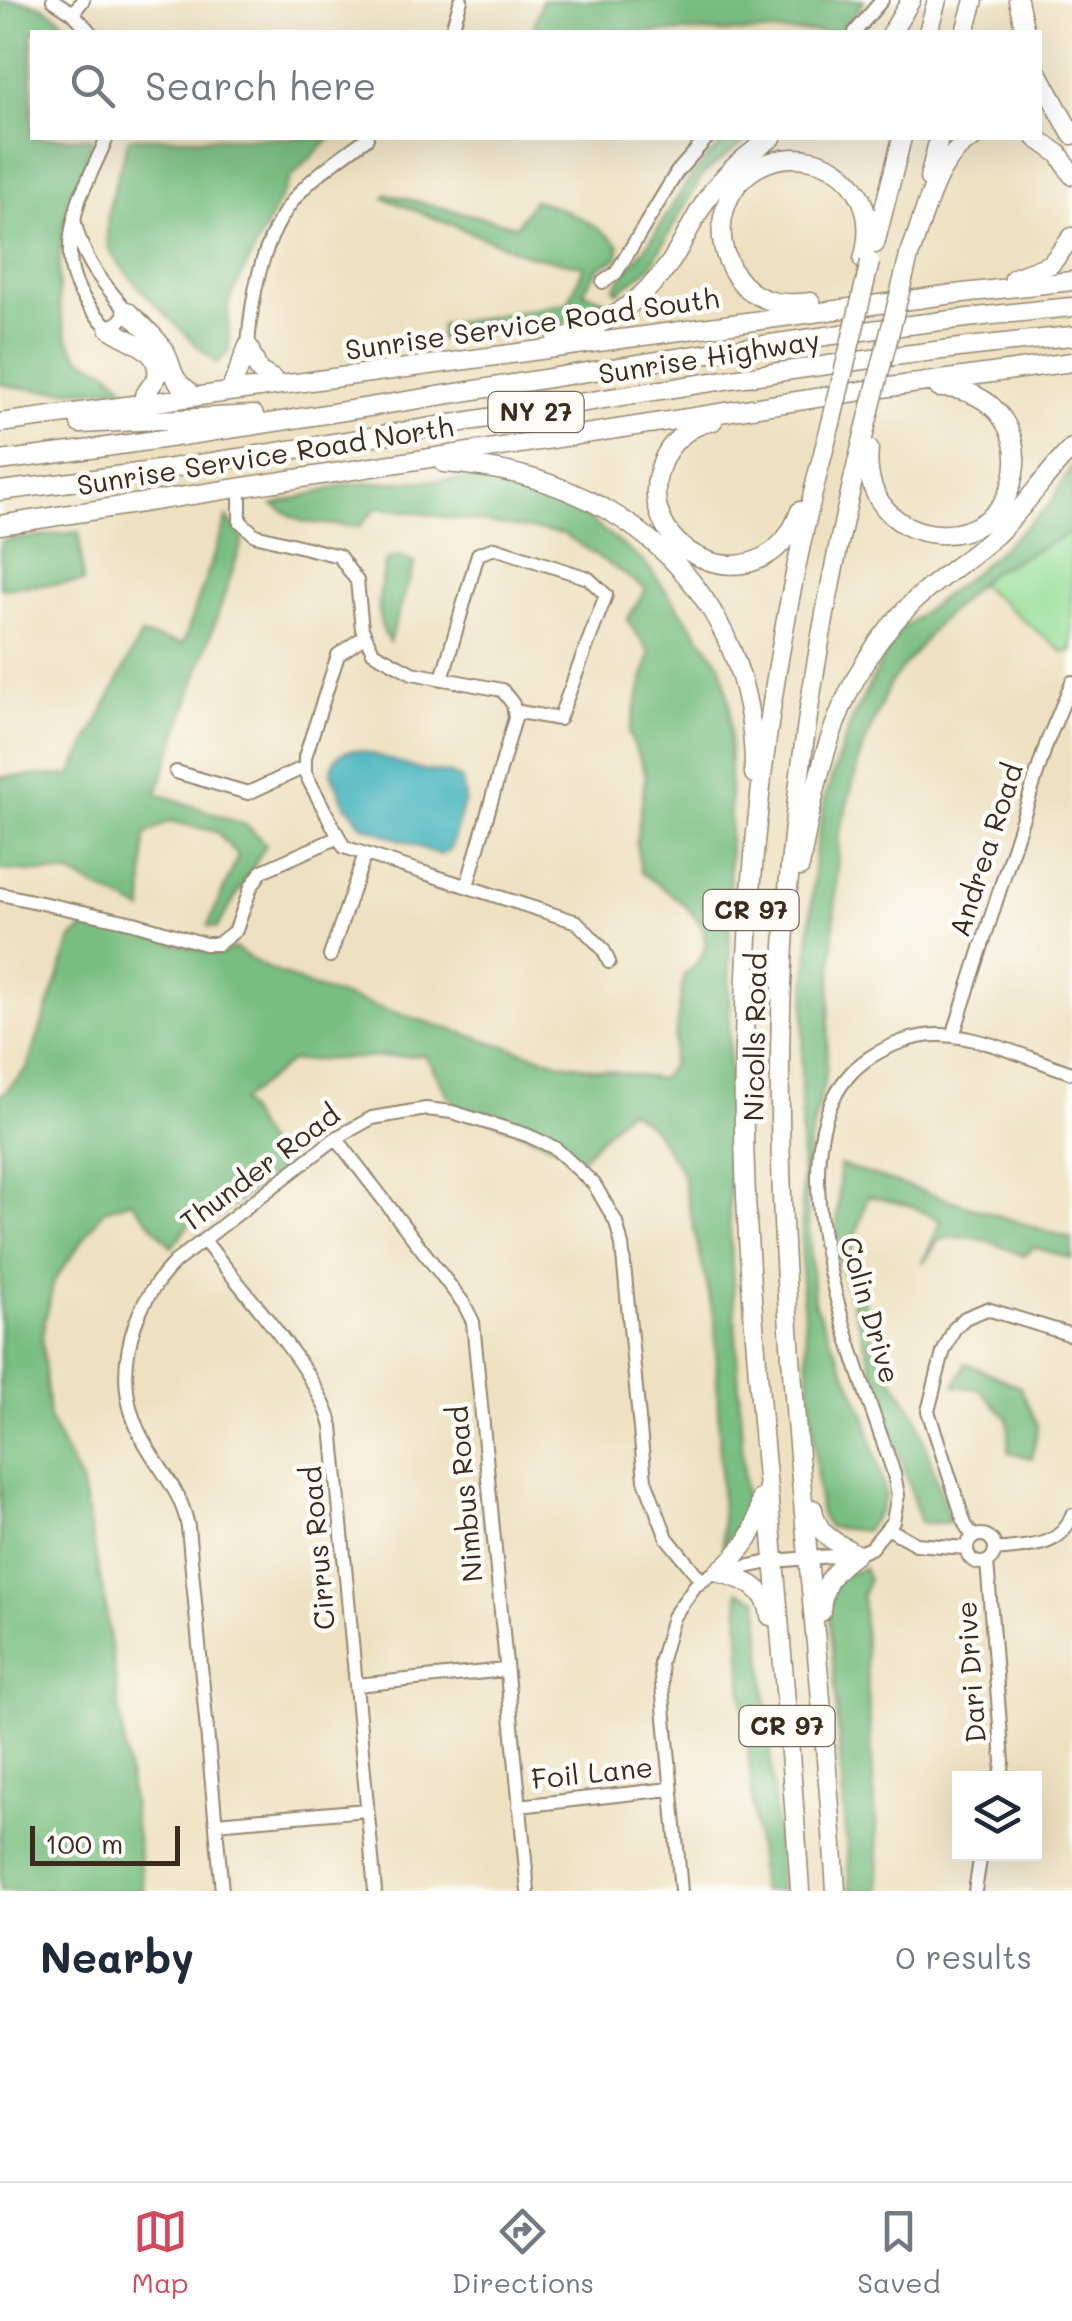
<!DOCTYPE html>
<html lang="en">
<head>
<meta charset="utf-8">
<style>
  :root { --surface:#fff; --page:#f2f2f3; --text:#1f2937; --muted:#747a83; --line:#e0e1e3; --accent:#d1495b }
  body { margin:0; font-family:Mali,sans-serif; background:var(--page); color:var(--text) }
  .controls { position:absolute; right:30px; bottom:30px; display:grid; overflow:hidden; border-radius:0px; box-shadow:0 10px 40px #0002 }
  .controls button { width:90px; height:90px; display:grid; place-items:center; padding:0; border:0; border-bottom:2px solid var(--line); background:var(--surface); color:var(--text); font:50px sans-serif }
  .scale { position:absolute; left:30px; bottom:25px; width:150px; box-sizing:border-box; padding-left:10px; border:5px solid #3b2a1e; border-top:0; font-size:28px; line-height:35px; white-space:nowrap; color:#3b2a1e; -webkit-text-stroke:8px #fdfcf7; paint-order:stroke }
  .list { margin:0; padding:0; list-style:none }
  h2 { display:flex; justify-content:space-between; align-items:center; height:130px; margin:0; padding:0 40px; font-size:42px }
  h2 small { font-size:32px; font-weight:400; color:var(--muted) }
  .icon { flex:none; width:55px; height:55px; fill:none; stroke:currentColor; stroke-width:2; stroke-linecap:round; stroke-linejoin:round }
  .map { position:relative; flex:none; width:1072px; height:1891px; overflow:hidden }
  .search { position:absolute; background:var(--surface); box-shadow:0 10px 40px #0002; left:30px; right:30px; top:30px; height:110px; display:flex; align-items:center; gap:25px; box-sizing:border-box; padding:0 35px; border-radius:0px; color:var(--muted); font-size:38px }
  .sheet { height:290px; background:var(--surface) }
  nav { display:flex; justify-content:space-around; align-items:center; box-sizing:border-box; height:140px; border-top:2px solid var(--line); background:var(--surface); font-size:28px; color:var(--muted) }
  nav a { display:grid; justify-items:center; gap:5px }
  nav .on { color:var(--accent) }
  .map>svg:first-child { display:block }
  .green { fill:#97df99; stroke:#69845c; stroke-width:2.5 }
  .forest { fill:#79be81; stroke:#5a7450; stroke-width:2.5 }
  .water { fill:#42b2bb; stroke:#3e6e6c; stroke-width:2.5 }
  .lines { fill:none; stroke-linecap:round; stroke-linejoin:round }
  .minor-casing { stroke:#948670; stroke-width:16 }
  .highway-casing { stroke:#948670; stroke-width:21 }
  .minor { stroke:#fff; stroke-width:12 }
  .highway { stroke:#fff; stroke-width:18 }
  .highway-bridge-casing { stroke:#948670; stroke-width:21; stroke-linecap:butt }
  .highway-bridge { stroke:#fff; stroke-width:18 }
  .labels { text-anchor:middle; stroke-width:9; stroke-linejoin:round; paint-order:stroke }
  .shield { fill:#fdfcf7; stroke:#75695f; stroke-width:2.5 }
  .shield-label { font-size:25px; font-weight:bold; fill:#3b2a1e }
  .street-label { font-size:28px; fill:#3b2a1e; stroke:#fdfcf7 }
</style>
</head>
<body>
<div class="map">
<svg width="1072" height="1891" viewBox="0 0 1072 1891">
  <rect width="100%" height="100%" fill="#fdfcf7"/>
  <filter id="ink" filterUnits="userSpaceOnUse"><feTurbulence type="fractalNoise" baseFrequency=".01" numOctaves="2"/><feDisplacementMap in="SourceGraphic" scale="20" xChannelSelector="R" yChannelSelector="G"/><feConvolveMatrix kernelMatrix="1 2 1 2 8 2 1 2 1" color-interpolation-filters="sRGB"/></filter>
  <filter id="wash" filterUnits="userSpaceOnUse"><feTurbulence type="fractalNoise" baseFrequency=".0048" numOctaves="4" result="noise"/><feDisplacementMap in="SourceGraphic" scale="40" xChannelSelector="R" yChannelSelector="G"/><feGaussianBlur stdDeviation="2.25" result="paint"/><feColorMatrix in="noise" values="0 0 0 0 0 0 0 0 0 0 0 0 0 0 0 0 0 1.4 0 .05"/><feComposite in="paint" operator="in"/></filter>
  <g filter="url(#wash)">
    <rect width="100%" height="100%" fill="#eee1c1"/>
    <path class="green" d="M 1072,532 L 1072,651 L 1063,652 L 979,584 L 990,573 Z"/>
    <path class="forest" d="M 0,0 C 33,0 52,6 73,32 L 32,32 L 32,138 L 92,138 C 90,162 75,181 69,204 C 59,247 49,312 75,351 C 81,362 97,364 108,371 C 114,376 119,382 125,387 C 83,391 42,393 0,384 Z
      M 542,0 L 864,0 L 842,32 L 532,32 Z
      M 129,138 L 331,138 L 291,177 L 228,303 L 229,351 L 217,364 C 197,345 110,265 108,244 C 103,209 120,170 129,138 Z
      M 731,138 L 749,138 L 703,174 L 650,267 L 618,292 L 614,288 C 624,273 637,259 648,244 C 674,207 692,163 731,138 Z
      M 387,194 L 516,226 L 533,200 C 561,206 599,225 619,245 L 618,258 L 599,267 L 583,292 L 607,301 L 564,323 L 440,339 L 441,325 L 568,303 L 584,266 L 527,255 L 384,198 Z
      M 1072,465 L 1072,532 L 990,573 L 938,623 L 889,685 L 861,753 L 839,835 L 826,1074 L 809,1144 L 806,1190 L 814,1303 L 865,1415 L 886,1496 L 880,1511 L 865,1531 L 828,1527 L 820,1514 L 802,1290 L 801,1072 L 815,855 L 825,798 L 851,722 L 895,634 L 977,570 L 1050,505 Z
      M 475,479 L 585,516 L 646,564 L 721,665 L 730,705 L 729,1212 L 745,1497 L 741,1524 L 723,1545 L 715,1321 L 681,1171 L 653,1128 L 628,1109 L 579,1161 L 562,1149 L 454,1105 L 425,1055 L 291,1061 L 241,1101 L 280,1168 L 216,1219 L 202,1208 L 193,1207 L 193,1219 L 172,1247 L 131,1201 L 104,1210 L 54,1281 L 42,1334 L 49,1419 L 81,1483 L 104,1597 L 144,1891 L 0,1891 L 0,1094 L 4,1093 L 27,1068 L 72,938 L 93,922 L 220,955 L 234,948 L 263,966 L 312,987 L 561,1063 L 660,1079 L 671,1066 L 684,975 C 739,933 674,897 641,872 L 636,843 L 646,774 L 629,734 L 650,653 L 627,620 L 646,589 L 564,534 L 377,507 L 359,527 L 303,522 L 273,505 L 347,484 Z
      M 227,517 L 243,540 L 157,793 L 248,826 L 266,845 L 217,928 L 208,926 L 238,856 L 217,832 L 170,821 L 145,835 L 143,911 L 70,874 L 0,870 L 0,777 L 71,775 L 141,635 L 183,644 Z
      M 79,532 L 83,582 L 0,588 L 0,541 Z
      M 400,556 L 415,563 L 389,642 C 372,616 380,590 386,560 Z
      M 840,1165 L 1072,1239 L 1072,1259 L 1034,1247 L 1024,1256 C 995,1243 972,1232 939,1240 L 923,1263 L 941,1221 L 911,1206 L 868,1196 L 851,1250 L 878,1356 L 916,1415 L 950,1522 L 921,1524 L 836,1251 Z
      M 966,1363 L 1020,1387 L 1038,1426 L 1032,1458 L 1009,1453 L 1008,1419 L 979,1389 L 955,1386 Z
      M 864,1568 L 869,1579 L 862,1596 L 880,1891 L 850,1891 L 829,1608 L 837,1578 Z
      M 738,1591 L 758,1599 L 781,1891 L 761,1891 L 743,1695 Z"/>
    <path class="water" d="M 352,750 C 378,752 398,765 423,770 C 436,773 450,771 462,780 L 465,800 L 450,850 L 440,855 L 361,825 L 351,809 L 346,807 L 331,772 C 334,758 338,753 352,750 Z"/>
  </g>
  <g filter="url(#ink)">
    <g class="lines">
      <g class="minor-casing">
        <path id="minor" d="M 53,0 L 73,13 L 90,32
          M 73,13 L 83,0
          M 451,32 L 461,0
          M 855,32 L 882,0
          M 74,219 C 82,259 101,281 127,311 L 119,322 L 109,328 C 64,286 63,253 80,197 L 107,138
          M 603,282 L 616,273 L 677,172 L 707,138
          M 248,346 C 252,290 264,227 306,186 C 324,168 347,153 367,138
          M 240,489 L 240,521 L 255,535 L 339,556 L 357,581 L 362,629 L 373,652 L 412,673 L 502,690 L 513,704 L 515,718 L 467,886
          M 365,636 L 338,655 L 305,757 L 305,773 L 344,847 L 577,922 L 603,949 L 609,962
          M 442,679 L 478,554 L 495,548 L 588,578 L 606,595 L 559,719 L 514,711
          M 176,772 L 248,793 L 305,767
          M 0,894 L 134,923 L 205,944 L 218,944 L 236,930 L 251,887 L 262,871 L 339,837
          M 330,956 L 365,854
          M 953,1036 L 1047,742 L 1072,682
          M 336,1138 L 464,1304 L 473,1322 L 528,1891
          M 204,1240 C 241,1290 316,1368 332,1426 L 375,1891
          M 889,1529 L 916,1544 L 966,1548
          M967 1549a14 14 0 1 1 28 0a14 14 0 1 1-28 0Z
          M 973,1537 L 965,1524 L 928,1411 L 943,1353 L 954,1329 L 965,1318 L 987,1309 L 1072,1335
          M 995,1550 C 1026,1546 1061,1549 1072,1515
          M 987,1562 L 1003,1762 L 1001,1778
          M 357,1685 L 505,1670
          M 519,1806 L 670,1789
          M 216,1823 L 366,1810
          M 222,1891 L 188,1527 C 182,1493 162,1473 146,1445 C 109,1384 127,1310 175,1262 L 336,1138 L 372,1118 L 426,1109 L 452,1112 L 527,1135 L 555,1148 L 594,1184 L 616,1222 L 622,1245 L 645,1480 L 667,1538 L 701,1580
          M 681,1891 L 660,1663 L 673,1617 L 695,1586 L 712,1574 L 774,1561 L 856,1554 L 871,1548 L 893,1521 L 898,1495 L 894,1474 C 863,1377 755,1134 869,1058 C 889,1045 916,1034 941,1035 C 981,1036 1033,1060 1072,1073
          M 975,1891 L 981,1854"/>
      </g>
      <g class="highway-casing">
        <path id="highway" d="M 1018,0 L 1025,32
          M 892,32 L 911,0
          M 928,32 L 937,0
          M 965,32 L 974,0
          M 1040,76 L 1072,135
          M 1036,138 L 1059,154 L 1072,175
          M 929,178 L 939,138
          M 875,244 L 902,138
          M 909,256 C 925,216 934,159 973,138
          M 1014,278 L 1051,264 L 1072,237
          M 811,302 C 781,306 754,302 736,276 C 724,258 719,238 723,217 C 742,122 895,146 863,260
          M 127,311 C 140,323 153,334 163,348 C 173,363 170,380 188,390
          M 109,328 C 129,343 161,347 157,377 L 144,396
          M 556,341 C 601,329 643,301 670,263 C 686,239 696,212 714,189 C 730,168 750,152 772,138
          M 248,346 L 259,371 L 273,379
          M 233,384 L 248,346
          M 713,421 C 693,425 675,437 665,456 C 619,549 763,617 800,511
          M 0,423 L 954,294 L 1072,281
          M 80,424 L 254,415
          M 869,449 C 858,549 998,566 1014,473 C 1017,455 1014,437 1004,421 C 990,398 964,387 939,388
          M 0,461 C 358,417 713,341 1072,307
          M 444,463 C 620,474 756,590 754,774
          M 0,491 C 358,448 713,370 1072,336
          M 0,525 L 868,390 L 1072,362
          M 800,867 C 817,769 838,675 912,603 C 938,578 969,559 996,535 C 1024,508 1045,475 1072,448
          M 813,1509 C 817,1535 834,1541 856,1554 C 832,1571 823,1583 821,1612
          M 718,1572 C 744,1580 767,1586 770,1616
          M 718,1572 C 744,1550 758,1532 761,1498
          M 800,1891 C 791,1753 779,1615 767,1478 C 757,1363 746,1247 744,1132 C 740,894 768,652 831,423
          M 836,1891 C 820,1633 783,1375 780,1116 C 777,884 809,655 865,430"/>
      </g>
      <use href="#minor" class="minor"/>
      <use href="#highway" class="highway"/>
      <g class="highway-bridge-casing">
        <path id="highway-bridge" d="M 831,423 L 870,262
          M 865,430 L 909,256"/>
      </g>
      <use href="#highway-bridge" class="highway-bridge"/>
    </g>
  </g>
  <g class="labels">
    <g class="shield">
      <rect x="488.5" y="392" width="95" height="40" rx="8"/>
      <rect x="703.5" y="890" width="95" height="40" rx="8"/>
      <rect x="739.5" y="1706" width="95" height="40" rx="8"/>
    </g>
    <g class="shield-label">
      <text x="536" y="421">NY 27</text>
      <text x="751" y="919">CR 97</text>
      <text x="787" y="1735">CR 97</text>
    </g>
    <g class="street-label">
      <text transform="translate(532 324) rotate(-8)" y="10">Sunrise Service Road South</text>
      <text transform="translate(709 357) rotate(-9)" y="10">Sunrise Highway</text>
      <text transform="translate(265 456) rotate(-9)" y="10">Sunrise Service Road North</text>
      <text transform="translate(986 850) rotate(-72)" y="10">Andrea Road</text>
      <text transform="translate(755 1037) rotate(-89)" y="10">Nicolls Road</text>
      <text transform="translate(260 1168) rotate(-37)" y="10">Thunder Road</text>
      <text transform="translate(870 1310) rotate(74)" y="10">Colin Drive</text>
      <text transform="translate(465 1494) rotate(-95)" y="10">Nimbus Road</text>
      <text transform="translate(318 1548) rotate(-95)" y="10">Cirrus Road</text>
      <text transform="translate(971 1672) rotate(-94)" y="10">Dari Drive</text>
      <text transform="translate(592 1773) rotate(-6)" y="10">Foil Lane</text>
    </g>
  </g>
</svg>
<div class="controls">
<button><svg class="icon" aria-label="layers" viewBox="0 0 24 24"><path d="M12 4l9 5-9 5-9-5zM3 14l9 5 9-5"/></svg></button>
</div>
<div class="scale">100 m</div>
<div class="search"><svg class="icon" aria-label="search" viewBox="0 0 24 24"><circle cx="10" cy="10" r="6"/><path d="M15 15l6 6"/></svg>Search here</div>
</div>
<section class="sheet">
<h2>Nearby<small>0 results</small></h2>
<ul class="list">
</ul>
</section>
<nav>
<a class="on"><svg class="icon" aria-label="map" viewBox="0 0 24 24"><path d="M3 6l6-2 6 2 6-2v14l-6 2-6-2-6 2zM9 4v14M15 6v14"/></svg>Map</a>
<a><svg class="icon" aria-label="directions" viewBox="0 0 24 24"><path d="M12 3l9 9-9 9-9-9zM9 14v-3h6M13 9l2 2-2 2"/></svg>Directions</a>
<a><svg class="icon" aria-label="saved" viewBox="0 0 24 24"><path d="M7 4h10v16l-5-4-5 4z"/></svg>Saved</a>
</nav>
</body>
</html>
